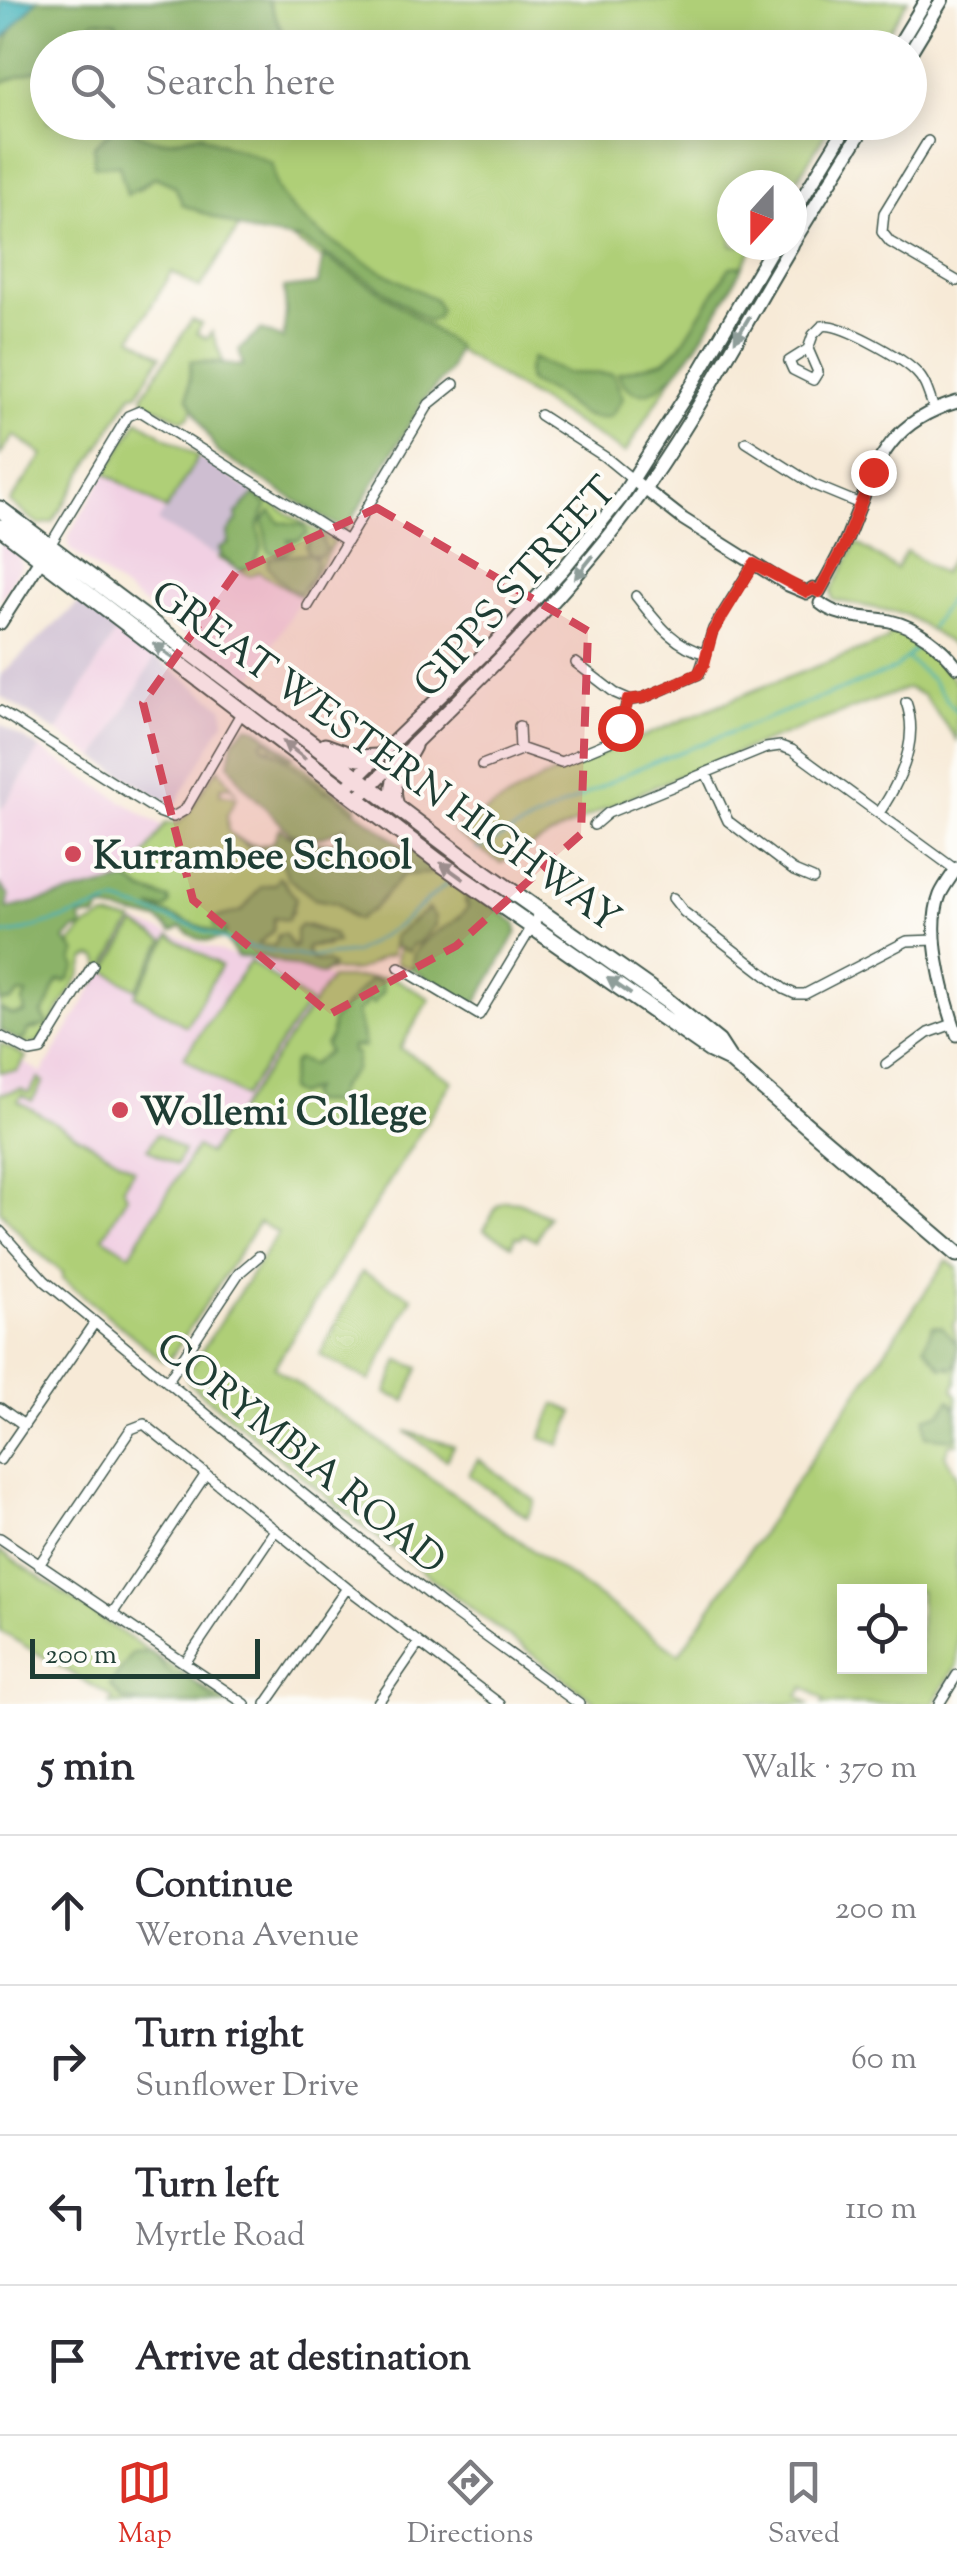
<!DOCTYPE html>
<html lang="en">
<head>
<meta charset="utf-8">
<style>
  :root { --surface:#fff; --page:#f7f7f7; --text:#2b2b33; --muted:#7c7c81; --line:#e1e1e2; --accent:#d93025 }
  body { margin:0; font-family:"Sorts Mill Goudy",serif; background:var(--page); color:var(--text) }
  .controls { position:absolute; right:30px; bottom:30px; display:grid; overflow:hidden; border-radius:0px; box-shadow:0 5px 25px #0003 }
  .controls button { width:90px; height:90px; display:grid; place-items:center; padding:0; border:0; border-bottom:2px solid var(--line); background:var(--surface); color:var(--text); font:50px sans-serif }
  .compass { position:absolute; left:717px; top:170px; width:90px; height:90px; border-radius:50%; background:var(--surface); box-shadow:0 5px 25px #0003; rotate:201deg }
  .scale { position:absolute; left:30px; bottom:25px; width:230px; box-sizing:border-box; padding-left:10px; border:5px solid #1f3d34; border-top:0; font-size:28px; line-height:35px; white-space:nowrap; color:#1f3d34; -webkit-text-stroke:8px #fdfcf7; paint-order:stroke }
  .stop { position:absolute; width:30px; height:30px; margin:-22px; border:8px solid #d93025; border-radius:50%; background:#fff }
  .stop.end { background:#d93025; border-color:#fff; box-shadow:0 2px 10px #0008 }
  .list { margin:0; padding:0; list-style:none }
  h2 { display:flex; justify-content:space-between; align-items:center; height:130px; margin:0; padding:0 40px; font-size:42px }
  h2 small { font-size:32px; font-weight:400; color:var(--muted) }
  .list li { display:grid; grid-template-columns:65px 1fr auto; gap:30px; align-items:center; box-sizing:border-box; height:150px; padding:0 40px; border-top:2px solid var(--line) }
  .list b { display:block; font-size:38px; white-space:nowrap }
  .list p { margin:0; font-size:32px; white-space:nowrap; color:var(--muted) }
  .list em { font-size:32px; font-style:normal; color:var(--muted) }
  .icon { flex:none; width:55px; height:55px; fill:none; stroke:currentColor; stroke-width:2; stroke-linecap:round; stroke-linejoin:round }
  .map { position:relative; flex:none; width:957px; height:1704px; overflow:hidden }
  .search { position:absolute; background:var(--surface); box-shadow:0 5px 25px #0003; left:30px; right:30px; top:30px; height:110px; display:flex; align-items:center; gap:25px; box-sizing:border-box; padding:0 35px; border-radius:55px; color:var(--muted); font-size:38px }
  .sheet { height:730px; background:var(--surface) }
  nav { display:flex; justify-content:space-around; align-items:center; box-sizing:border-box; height:140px; border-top:2px solid var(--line); background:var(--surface); font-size:28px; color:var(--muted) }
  nav a { display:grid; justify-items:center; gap:5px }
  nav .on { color:var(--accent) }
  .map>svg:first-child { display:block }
  .built { fill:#f1d0e3 }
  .industrial { fill:#cebed1 }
  .green { fill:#afcf77; stroke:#678656; stroke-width:2.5; fill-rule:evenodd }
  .forest { fill:#8bb268; stroke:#55784e; stroke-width:2.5 }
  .water { fill:#42b2ba; stroke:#307877; stroke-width:2.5 }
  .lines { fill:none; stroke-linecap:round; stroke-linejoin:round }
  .stream { stroke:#42b2ba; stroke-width:2.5 }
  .minor-casing { stroke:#3f574c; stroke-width:12 }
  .tertiary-casing { stroke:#3f574c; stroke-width:15 }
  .secondary-casing { stroke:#3f574c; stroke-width:16 }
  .trunk-casing { stroke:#3f574c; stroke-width:19 }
  .minor { stroke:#fff; stroke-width:9 }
  .tertiary { stroke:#fff; stroke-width:11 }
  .secondary { stroke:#fff; stroke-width:12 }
  .trunk { stroke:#fff; stroke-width:15 }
  .oneway { fill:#8f9e9a }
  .route { stroke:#d93025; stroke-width:12 }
  .marked { fill:#d1495b; fill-opacity:0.2; stroke:#d1495b; stroke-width:8; stroke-dasharray:20 12; stroke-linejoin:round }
  .poi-dot { fill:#d1495b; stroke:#fdfcf7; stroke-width:4 }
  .labels { text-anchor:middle; stroke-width:8; stroke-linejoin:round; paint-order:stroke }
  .street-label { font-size:40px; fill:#1f3d34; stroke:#fdfcf7 }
  .poi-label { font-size:40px; font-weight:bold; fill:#1f3d34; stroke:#fdfcf7; text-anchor:start }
</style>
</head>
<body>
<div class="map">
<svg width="957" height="1704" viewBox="0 0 957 1704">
  <rect width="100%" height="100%" fill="#fdfcf7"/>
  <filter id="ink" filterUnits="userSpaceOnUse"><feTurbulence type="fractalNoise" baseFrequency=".01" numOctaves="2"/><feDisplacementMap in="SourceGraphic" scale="20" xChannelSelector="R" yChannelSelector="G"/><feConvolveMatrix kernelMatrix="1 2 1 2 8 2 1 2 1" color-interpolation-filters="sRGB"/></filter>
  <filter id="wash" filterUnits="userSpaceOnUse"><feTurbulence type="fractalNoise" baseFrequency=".0048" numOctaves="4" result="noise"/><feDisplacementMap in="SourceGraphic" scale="40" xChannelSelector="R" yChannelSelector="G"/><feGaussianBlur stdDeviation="2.25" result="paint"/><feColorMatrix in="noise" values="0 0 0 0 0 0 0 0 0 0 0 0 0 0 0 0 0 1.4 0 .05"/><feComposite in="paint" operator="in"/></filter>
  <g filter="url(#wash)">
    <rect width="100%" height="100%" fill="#f7ead7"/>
    <path class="built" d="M 106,473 L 166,510 L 159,522 L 237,570 L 250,576 L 258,572 L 302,597 L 254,675 L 242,678 L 70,549 L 68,537 Z
      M 0,540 L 19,555 L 21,566 L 0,601 Z
      M 118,628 L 155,657 L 96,758 L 57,732 Z
      M 40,749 L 163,827 L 128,880 L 0,911 L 0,807 L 3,808 Z
      M 133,921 L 237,957 L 263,957 L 331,978 L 208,1155 L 196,1148 L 103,1296 L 46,1260 L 0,1210 L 0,1049 L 42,1073 Z"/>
    <path class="industrial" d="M 198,457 L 257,494 L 218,558 L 158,522 Z
      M 81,601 L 118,628 L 57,732 L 0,696 L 0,675 Z
      M 155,657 L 223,707 L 225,720 L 174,807 L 96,758 Z
      M 0,724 L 40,749 L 2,809 L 0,807 Z"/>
    <path class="green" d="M 0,0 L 908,0 L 879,47 L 48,48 L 48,122 L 832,123 L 792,187 L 732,185 L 732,245 L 755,245 L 625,453 L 468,357 L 120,123 L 94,146 L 94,165 L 119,164 L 138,190 L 155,177 L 175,186 L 184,205 L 239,227 L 200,288 L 172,272 L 132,337 L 161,356 L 138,393 L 132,394 L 123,408 L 53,522 L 39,525 L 10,502 L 43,455 L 14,435 L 0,455 Z
      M 192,320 L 201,324 L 197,333 L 207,339 L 212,332 L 223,362 L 191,361 L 188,398 L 193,407 L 190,416 L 182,420 L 145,402 L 143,395 Z
      M 138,420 L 198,457 L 166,510 L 106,473 Z
      M 257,494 L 334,542 L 302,597 L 258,572 L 250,576 L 218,558 Z
      M 857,543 L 896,569 L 906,551 L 942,574 L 957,549 L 957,648 L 905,614 L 833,600 L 831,591 Z
      M 890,631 C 919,640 939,660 957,684 L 957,740 L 923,695 L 908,688 C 770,740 628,789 501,863 L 453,831 L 543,778 L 755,690 L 887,640 Z
      M 266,739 L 357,807 L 354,811 L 269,747 L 264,747 L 262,742 Z
      M 219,768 L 236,793 L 231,786 L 221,787 L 220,794 L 237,797 L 227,815 L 228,831 L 246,846 L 279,853 L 315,899 L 336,903 L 352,918 L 403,874 L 439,872 L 466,894 L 465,903 L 469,906 C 457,928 428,930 416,952 C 413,957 413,964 411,969 L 396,963 L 398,948 L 420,941 L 435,925 L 428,909 L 393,937 L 392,955 C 378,956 371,966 358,970 C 349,972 340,970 330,971 L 332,966 L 327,962 L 312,960 L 306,951 L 308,947 L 327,946 L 334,935 L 308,925 L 292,948 L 257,944 L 273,931 L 274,918 L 279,919 L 293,912 L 284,881 L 261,887 L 242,911 L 215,918 L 227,933 L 221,934 L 150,908 L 161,910 L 158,894 L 142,891 L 129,880 L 166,823 L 178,823 C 196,809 202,784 219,768 Z
      M 105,917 L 133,921 L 94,985 L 89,981 L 101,965 L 98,958 L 91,956 L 85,960 L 81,974 L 39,1043 L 26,1045 L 19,1041 L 24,1039 L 26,1030 L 37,1029 L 47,1022 L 42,1013 L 59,980 L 64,982 L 73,948 L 70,944 L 84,928 Z
      M 135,924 L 164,941 L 136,989 L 106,971 Z
      M 170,936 L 221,966 L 186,1026 L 135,995 Z
      M 250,961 L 309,1002 L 243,1097 L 184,1057 Z
      M 331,978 L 394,978 L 430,999 L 400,1048 L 452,1081 L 274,1367 L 679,1654 L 947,1260 L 957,1268 L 957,1319 L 953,1324 L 957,1344 L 942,1327 L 934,1358 L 941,1367 L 957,1348 L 957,1382 L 953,1389 L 957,1396 L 956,1412 L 950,1400 L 953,1439 L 957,1435 L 957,1444 L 950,1444 L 945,1455 L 957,1476 L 957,1665 L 933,1704 L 822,1704 L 824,1700 L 804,1687 L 798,1696 L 808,1704 L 598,1704 L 361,1525 L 188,1382 L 186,1375 L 278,1233 L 259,1222 L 169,1360 L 163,1361 L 62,1278 L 63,1273 L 32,1247 L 0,1210 L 0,1094 L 21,1089 L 29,1093 L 38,1079 L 43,1082 L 32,1101 L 22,1095 L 18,1101 L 134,1169 L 123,1187 L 127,1196 L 103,1237 L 130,1254 L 196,1147 L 208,1154 ZM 844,1591 L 920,1591 L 920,1666 L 844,1666 Z
      M 20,993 L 28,993 L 24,1007 L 26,1012 L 13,1015 L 0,1009 L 0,1001 L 11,1001 Z
      M 0,1043 L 26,1057 L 17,1071 L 0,1072 Z
      M 157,1134 L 184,1151 L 176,1165 L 148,1149 Z
      M 505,1201 L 519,1202 L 548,1216 L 536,1240 L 523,1234 L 521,1238 L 516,1236 L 512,1245 L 484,1230 L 497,1206 Z
      M 362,1272 L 412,1297 L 370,1381 L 320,1355 Z
      M 399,1360 L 419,1368 L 406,1401 L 386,1393 Z
      M 555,1404 L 574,1412 L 560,1445 L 541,1438 Z
      M 405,1431 L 454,1446 L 446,1460 Z
      M 478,1459 L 535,1501 L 527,1517 L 469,1475 Z
      M 0,1551 L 228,1704 L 110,1704 L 113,1698 L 0,1631 Z"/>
    <path class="forest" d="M 33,0 L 268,0 L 283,33 L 280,47 L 212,38 L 210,47 L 128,47 L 116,22 L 95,20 L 72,47 L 48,48 L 47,67 L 0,83 C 0,51 10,23 33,0 Z
      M 120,123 C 155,146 161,143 201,134 C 223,149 249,150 272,164 C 274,171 274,180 277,187 C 292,228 395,279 435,299 L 440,310 L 436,318 L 428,321 L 375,284 L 302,240 L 251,232 L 183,205 L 175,186 L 155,177 L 127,195 L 119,165 L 94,166 L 94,146 Z
      M 323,256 L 381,292 L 457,347 L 450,370 L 425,399 L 345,531 L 217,452 L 188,398 L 191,361 L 243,366 L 239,350 L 261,330 L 283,339 L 286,312 L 284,288 L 318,284 Z
      M 743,266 C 728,292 670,411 633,391 C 624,386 621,382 618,373 L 664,361 L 681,345 L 730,267 Z
      M 532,358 L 566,373 L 613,374 L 623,398 L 611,416 C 589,423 574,410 559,397 C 550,389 538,388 529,382 L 527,372 Z
      M 255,494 L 267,506 L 258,527 L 262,547 L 252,566 L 239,570 L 222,557 L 219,548 L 229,543 L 228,533 L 237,520 L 236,514 Z
      M 271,511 L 279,522 L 302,525 L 308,533 L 298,540 L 288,540 L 293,547 C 285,556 278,556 268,551 L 263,521 Z
      M 321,537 L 326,549 L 321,556 L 311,555 L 317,560 L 312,577 L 299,593 L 287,587 L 268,567 L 268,558 L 308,554 L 306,547 L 310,538 Z
      M 247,726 L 256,728 L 293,756 L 289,758 L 266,739 L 262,742 L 264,747 L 282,756 L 326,792 L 329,791 L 410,851 L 413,849 L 516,923 L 517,932 L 477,1002 L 469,1003 L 411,969 C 413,964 412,958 414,954 C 425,931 457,928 468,906 L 463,889 L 440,873 L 403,875 L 373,909 L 357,920 L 336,903 L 315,899 L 288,878 L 279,853 L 251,849 L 231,834 C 244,844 258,849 273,842 L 279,828 C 296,843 313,844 335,842 L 345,827 C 325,837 312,843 290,833 L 242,784 L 229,764 L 233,740 Z
      M 279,877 L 296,898 L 288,920 L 274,918 L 273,931 L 258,944 L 275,946 L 278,935 L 285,934 L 293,948 L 296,946 L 296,930 L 301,925 L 334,935 L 337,942 L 308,946 L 306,950 L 312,960 L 327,962 L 332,966 L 322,975 L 263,957 L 237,957 L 224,937 C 209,945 192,939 182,927 L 172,932 L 159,920 L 101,909 L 96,917 L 80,917 L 84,928 L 74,930 L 65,940 L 76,953 L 72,960 L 76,967 L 68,981 L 59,980 C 50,991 53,1003 42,1013 L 47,1025 L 27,1030 L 27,1035 L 19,1041 L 0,1030 L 0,1009 L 13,1015 L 25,1013 L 23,1001 L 27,994 L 20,993 L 11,1001 L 0,1001 L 0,885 L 9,896 L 7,909 L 128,880 L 143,891 L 169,899 L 170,904 L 166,909 L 151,908 L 221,934 L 226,933 L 225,929 L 214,926 L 215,918 L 242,911 L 261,887 L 275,884 Z
      M 428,909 L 435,917 L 435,925 L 418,943 L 412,945 L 409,952 L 395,947 L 393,937 Z
      M 371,979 L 381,982 L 383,991 L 373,1004 L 367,1000 L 364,1007 L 357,1012 L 365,1046 L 352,1047 L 352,1052 L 357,1054 L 355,1070 L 340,1086 L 334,1103 L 311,1102 L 308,1096 L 312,1089 L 297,1095 L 288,1090 L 293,1063 L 298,1059 L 311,1065 L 328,1052 L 325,1045 L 331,1036 L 332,1021 C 345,1007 356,993 371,979 Z
      M 933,1326 L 942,1327 L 957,1344 L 956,1364 L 951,1369 L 948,1366 L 942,1368 L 924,1346 Z
      M 950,1400 L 957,1411 L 957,1435 L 953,1439 L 926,1436 L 925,1418 L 941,1413 Z
      M 151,1652 L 173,1675 L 191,1679 L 219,1704 L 144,1704 L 123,1700 L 110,1685 L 133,1653 Z"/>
    <path class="water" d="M 0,0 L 37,0 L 0,43 Z"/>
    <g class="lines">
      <path class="stream" d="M 931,627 L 957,587
        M 907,659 L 931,679 L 957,713
        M 476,850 L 636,769 L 895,669 L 918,646
        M 0,935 L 19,932 L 117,902 L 193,926 L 236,945 L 307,957 L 354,953 L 400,924 L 451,880"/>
    </g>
  </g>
  <g filter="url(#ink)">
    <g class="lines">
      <g class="minor-casing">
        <path id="minor" d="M 882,232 L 884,213 L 928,141
          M 882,232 L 890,242 L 957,281
          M 808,349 L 818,372 L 813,380 L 793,370 L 789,361 L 808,349 L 813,335 L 822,326 C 840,322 902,358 916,372 C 926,381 929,396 934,409
          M 540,415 L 605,457 L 633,480
          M 746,442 L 814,485 L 860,504
          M 49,547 L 128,416 L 140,411 L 347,541
          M 636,596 C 656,621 673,646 706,654
          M 308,606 L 429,404 L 454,384
          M 576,663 L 615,693 L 631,700 L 643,698 L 699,674 L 713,629 L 754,563
          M 0,711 L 159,812 L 173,817 L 185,810 L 243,710
          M 519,726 L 520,750
          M 482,765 L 523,749 L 561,762 L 609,742 L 618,733 L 628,699
          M 706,773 L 728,821 L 794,871 L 813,879
          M 879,813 C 900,782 920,741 906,702
          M 594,825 L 608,813 L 766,748 L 780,746 L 792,750 L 956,870
          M 673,898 L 684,912 L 784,989 L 795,994 L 805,994 L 907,941 L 936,940
          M 399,967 L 479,1015 L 542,910
          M 0,1036 L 30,1052 L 41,1050 L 93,965
          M 886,1064 L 928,1033 L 953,1024
          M 0,1231 L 45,1281 L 307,1497 L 448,1609 L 579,1704
          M 167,1382 L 239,1273 L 259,1256
          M 0,1408 L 24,1425
          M 0,1460 L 95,1322
          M 0,1538 L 245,1704
          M 39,1565 L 131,1429 L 144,1424 L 347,1588 L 500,1704
          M 112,1614 L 206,1474
          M 185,1663 L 275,1530
          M 266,1704 L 347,1588
          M 377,1704 L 419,1643
          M 939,1704 L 957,1675"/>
      </g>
      <g class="tertiary-casing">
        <path id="tertiary" d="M 633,480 L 683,519 L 788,585 L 807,593 L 813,589 L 819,592
          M 819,592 C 829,573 840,555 848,535 C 875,470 882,424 957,402
          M 820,603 C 839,619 866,616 890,621 C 917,627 941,646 957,667
          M 957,868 C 951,877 944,886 940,895 C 925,933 945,999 957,1035"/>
      </g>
      <g class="secondary-casing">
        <path id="secondary" d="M 897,48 L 926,0
          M 910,53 L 942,0
          M 792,215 L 849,122
          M 792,244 L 867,122
          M 0,623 L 44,554
          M 350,784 L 492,646 L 563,569 L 620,499 L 685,397 L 774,245
          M 357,799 C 454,705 552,613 633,505 C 693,424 740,331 792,245"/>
      </g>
      <g class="trunk-casing">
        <path id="trunk" d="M 0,509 L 467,860 L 666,1000 L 718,1042 L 729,1059
          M 0,527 L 439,862 L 710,1050 L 729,1059 L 957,1254
          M 325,746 L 358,758 L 377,757
          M 396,805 C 387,783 403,765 413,746"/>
      </g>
      <use href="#minor" class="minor"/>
      <use href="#tertiary" class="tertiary"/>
      <use href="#secondary" class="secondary"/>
      <use href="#trunk" class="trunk"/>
    </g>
    <defs><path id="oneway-solid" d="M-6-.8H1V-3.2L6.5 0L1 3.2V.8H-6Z" transform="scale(2.5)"/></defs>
    <g class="oneway">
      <use href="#oneway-solid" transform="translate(742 329) rotate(121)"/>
      <use href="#oneway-solid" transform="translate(584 567) rotate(129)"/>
      <use href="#oneway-solid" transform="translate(165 652) rotate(-143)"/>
      <use href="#oneway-solid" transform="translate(294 750) rotate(-142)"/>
      <use href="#oneway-solid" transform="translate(452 871) rotate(-144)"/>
      <use href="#oneway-solid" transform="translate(619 986) rotate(-145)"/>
    </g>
  </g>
  <g class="lines" filter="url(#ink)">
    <path class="route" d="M 620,728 L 628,700 L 643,698 L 698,674 L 704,664 L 712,633 L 754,564 L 807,592 L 813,589 L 819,592 L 844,546 L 873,472"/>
  </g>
  <path class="marked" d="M 377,508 L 588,631 L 581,834 L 456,946 L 330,1014 L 193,900 L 143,703 L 236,572 Z"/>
  <g class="poi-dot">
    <circle cx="73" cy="854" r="10"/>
    <circle cx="120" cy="1110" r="10"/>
  </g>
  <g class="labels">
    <g class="street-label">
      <text transform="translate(514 586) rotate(-48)" y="14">GIPPS STREET</text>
      <text transform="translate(387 755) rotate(36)" y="14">GREAT WESTERN HIGHWAY</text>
      <text transform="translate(302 1452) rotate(39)" y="14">CORYMBIA ROAD</text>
    </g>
    <g class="poi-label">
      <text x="93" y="868">Kurrambee School</text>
      <text x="140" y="1124">Wollemi College</text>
    </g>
  </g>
</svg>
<div class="controls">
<button><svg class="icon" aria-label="locate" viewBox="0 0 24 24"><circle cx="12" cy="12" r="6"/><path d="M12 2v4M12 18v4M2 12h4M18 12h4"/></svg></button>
</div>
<svg class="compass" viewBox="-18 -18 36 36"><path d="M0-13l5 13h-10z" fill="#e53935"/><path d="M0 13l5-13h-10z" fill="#7c7c81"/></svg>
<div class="scale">200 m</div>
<div class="stop" style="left:620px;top:728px"></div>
<div class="stop end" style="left:873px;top:472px"></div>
<div class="search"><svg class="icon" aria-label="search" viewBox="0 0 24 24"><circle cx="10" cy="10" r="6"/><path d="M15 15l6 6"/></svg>Search here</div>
</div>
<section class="sheet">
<h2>5 min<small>Walk · 370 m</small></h2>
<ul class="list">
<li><svg class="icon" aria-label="ahead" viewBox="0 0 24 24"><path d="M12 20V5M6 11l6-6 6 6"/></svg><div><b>Continue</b><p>Werona Avenue</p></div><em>200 m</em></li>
<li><svg class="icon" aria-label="right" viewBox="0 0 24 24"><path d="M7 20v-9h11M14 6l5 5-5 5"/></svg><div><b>Turn right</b><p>Sunflower Drive</p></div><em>60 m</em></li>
<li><svg class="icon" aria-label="left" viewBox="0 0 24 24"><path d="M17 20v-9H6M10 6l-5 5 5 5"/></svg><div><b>Turn left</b><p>Myrtle Road</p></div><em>110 m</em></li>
<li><svg class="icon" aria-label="arrive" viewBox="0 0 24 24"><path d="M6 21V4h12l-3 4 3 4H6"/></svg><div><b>Arrive at destination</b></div></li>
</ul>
</section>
<nav>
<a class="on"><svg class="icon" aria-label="map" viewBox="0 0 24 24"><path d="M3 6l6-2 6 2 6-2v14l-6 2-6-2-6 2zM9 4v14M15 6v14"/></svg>Map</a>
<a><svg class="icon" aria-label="directions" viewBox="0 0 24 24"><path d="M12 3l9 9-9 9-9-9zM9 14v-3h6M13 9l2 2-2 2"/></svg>Directions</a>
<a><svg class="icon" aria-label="saved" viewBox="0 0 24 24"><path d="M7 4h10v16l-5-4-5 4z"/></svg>Saved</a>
</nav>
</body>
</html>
